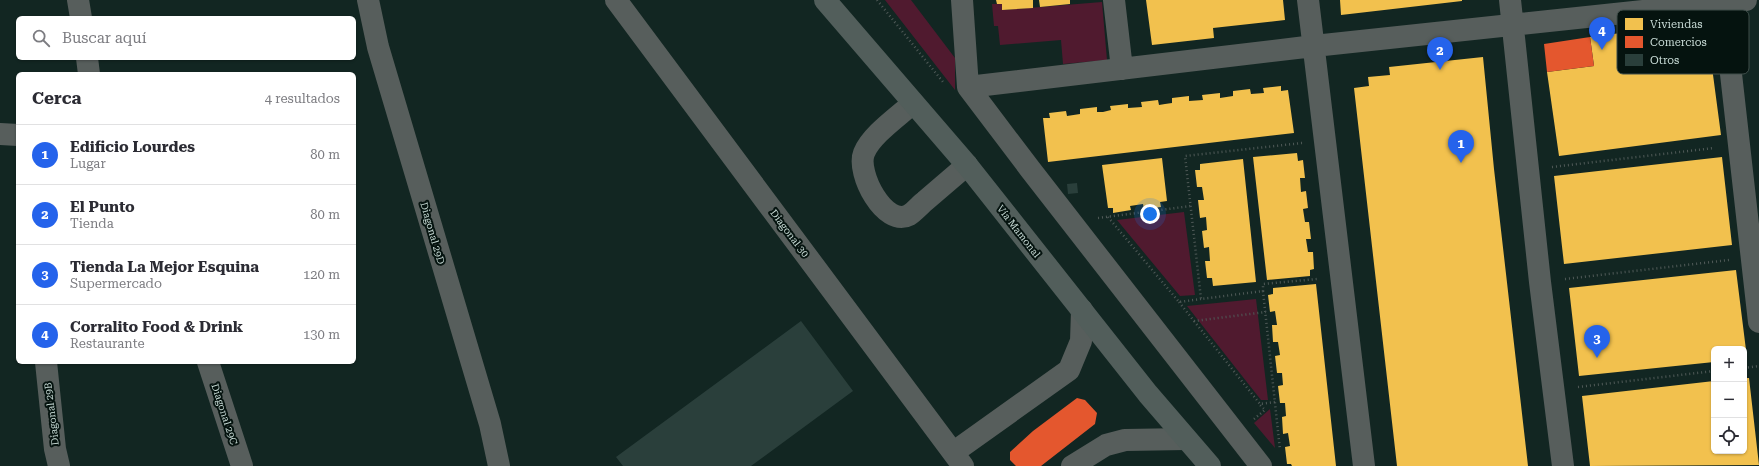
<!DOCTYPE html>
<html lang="es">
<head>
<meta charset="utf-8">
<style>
  :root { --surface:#fff; --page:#f7f7f7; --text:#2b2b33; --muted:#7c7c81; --line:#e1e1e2; --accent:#2563eb }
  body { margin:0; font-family:"Roboto Serif",serif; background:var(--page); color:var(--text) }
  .controls { position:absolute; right:12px; bottom:12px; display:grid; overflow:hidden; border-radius:6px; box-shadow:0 1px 3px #0004 }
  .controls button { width:36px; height:36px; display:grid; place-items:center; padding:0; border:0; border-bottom:1px solid var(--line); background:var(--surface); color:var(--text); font:20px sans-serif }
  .you { position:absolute; left:1150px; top:214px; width:14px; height:14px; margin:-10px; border:3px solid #fff; border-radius:50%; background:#1a73e8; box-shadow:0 0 0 6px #1a73e833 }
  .badge { display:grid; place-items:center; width:26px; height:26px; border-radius:50%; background:var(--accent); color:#fff; font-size:13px; font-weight:700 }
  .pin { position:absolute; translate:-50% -33px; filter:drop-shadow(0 1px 2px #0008) }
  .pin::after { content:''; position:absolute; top:21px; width:14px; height:12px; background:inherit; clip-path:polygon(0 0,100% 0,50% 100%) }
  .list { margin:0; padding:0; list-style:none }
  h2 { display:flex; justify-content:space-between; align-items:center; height:52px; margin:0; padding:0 16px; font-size:17px }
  h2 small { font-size:13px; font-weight:400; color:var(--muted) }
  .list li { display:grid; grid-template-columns:26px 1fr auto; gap:12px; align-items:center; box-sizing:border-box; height:60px; padding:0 16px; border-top:1px solid var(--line) }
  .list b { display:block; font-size:15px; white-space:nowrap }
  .list p { margin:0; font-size:13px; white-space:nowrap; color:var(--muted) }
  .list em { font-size:13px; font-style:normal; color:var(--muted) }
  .icon { flex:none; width:22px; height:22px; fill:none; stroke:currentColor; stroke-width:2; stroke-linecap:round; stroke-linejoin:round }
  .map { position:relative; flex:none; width:1759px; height:466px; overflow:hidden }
  .search { position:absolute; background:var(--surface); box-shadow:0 1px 3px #0004; left:16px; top:16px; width:340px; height:44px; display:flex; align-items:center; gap:10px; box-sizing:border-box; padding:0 14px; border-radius:6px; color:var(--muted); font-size:15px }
  .panel { position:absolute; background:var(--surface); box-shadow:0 1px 3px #0004; left:16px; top:72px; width:340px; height:292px; border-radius:6px }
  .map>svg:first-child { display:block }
  .green { fill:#501a2f }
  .homes { fill:#f2c14e }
  .shops { fill:#e4572e }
  .building { fill:#2a3f3b }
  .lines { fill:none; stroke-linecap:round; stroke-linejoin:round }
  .path { stroke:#505a58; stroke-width:2.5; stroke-dasharray:1 3; stroke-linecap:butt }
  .minor { stroke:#575e5c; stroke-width:22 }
  .major { stroke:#525e5b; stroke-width:22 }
  .labels { text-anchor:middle; stroke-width:4; stroke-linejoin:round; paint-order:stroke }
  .street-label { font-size:10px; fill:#c8dbd6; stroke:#05130f }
  .key { fill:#05130f; stroke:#404f4b; stroke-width:1 }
  .key-label { font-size:11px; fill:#c8dbd6 }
</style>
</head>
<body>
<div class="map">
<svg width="1759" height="466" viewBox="0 0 1759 466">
  <rect width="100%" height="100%" fill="#122622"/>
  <path class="green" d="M 885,0 L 911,0 L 955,58 L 955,90 Z
    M 1102,2 L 1107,60 L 1063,64 L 1061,40 L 1000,45 L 998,26 L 994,26 L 992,4 L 1002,4 L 1003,10 Z
    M 1184,212 L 1195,295 L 1180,296 L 1117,220 Z
    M 1256,299 L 1268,400 L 1261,400 L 1187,306 Z
    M 1270,409 L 1275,448 L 1254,423 Z"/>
  <path class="homes" d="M 996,0 L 1033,0 L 1033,8 L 1002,10 L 1002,4 L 997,4 Z
    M 1039,0 L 1070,0 L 1070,4 L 1040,7 Z
    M 1146,0 L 1283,0 L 1285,20 L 1213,28 L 1214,38 L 1152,45 Z
    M 1340,0 L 1462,0 L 1462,1 L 1341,15 Z
    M 1706,22 L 1721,135 L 1559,156 L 1547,72 L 1594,66 L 1590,37 Z
    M 1483,57 L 1494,169 L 1528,466 L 1397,466 L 1354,88 L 1369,86 L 1368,77 L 1390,75 L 1389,67 Z
    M 1281,86 L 1281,91 L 1288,90 L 1294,133 L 1048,162 L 1043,118 L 1050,118 L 1049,113 L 1066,111 L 1067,116 L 1080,114 L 1080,109 L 1097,107 L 1097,112 L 1103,112 L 1111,110 L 1110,106 L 1128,104 L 1128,108 L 1142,107 L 1141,102 L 1158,100 L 1159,105 L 1165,104 L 1172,103 L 1172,98 L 1189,96 L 1189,101 L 1203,100 L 1202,95 L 1220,93 L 1220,98 L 1233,96 L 1233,91 L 1250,89 L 1251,94 L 1264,93 L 1263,88 Z
    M 1297,153 L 1298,161 L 1303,160 L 1305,178 L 1300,178 L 1301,192 L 1306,191 L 1308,208 L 1303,209 L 1305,222 L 1309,222 L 1311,239 L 1306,239 L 1308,252 L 1313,252 L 1314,269 L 1310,270 L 1310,276 L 1267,280 L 1253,157 Z
    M 1722,157 L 1732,245 L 1564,264 L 1554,176 Z
    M 1162,158 L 1167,201 L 1160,202 L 1161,207 L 1144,209 L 1143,204 L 1130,206 L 1131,210 L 1113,213 L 1113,208 L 1108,208 L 1102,165 Z
    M 1243,159 L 1256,282 L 1213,286 L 1212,278 L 1207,278 L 1205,261 L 1210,261 L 1209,247 L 1204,248 L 1202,231 L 1207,230 L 1206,217 L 1200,218 L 1198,200 L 1204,200 L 1202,187 L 1197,187 L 1195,170 L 1200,170 L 1200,164 Z
    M 1736,270 L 1747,358 L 1744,358 L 1744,349 L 1714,349 L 1714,362 L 1579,376 L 1569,288 Z
    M 1316,284 L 1336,466 L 1292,466 L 1291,464 L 1287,464 L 1285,447 L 1290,446 L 1288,433 L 1283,434 L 1282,417 L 1286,416 L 1285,403 L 1280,403 L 1278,386 L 1283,385 L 1282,373 L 1277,373 L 1275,356 L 1280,355 L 1278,342 L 1273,342 L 1272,325 L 1277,325 L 1275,311 L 1270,312 L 1268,295 L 1273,294 L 1273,288 Z
    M 1744,378 L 1749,378 L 1759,465 L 1590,466 L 1582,396 L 1714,381 L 1714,451 L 1744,451 Z"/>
  <path class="shops" d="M 1590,37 L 1594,66 L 1547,72 L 1544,44 Z
    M 1077,398 L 1085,400 L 1097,413 L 1095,424 L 1041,466 L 1016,466 L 1010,460 L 1010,452 L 1033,431 Z"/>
  <path class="building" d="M 1077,183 L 1078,193 L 1068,194 L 1067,184 Z
    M 801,321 L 853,391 L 751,466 L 623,466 L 616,457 Z"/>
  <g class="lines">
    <path class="path" d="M 877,0 L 943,82
      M 1302,143 L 1185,156 L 1201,299 L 1263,291 L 1263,284 L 1317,279
      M 1552,167 L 1714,148
      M 1108,217 L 1179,302 L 1201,299
      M 1098,218 L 1191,206
      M 1565,279 L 1729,260
      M 1263,291 L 1280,450
      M 1179,302 L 1194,321 L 1266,312
      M 1194,321 L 1260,404 L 1275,402
      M 1744,368 L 1759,366
      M 1578,387 L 1714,371
      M 1254,419 L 1265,410 L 1260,405"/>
    <path class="minor" d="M 78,0 L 81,18
      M 368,0 L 378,47 L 490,424 L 499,466
      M 616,0 L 963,466
      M 962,0 L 968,87 L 1030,169 L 1261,466
      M 1114,0 L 1122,69
      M 1308,0 L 1364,466
      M 1510,0 L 1540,282 L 1563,466
      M 1723,3 L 1759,322
      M 87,58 L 89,74
      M 968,87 L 1314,46 L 1746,0
      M 913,103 C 899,116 871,135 864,153 C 856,173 885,228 909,215 C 914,212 920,205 925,201 C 939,189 953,177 967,165
      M 0,134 L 18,135
      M 46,362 L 55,449 L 59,466
      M 208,362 L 242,466
      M 954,452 L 1069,370 L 1081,341 L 1082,310
      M 1072,466 L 1106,445 L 1125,440 L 1186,439"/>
    <path class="major" d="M 825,0 L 967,165 L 1148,394 L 1210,466"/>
  </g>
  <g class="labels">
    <g class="street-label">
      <text transform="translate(1019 231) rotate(52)" y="4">Vía Mamonal</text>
      <text transform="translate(433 233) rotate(74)" y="4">Diagonal 29D</text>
      <text transform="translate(790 233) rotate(53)" y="4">Diagonal 30</text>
      <text transform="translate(51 414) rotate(-97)" y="4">Diagonal 29B</text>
      <text transform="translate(225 414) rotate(72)" y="4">Diagonal 29C</text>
    </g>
  </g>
  <rect x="1617" y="10" width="132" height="64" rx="6" class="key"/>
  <rect x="1625" y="18" width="18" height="12" fill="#f2c14e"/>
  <rect x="1625" y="36" width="18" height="12" fill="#e4572e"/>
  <rect x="1625" y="54" width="18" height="12" fill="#2a3f3b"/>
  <g class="key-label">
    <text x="1650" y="28">Viviendas</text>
    <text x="1650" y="46">Comercios</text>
    <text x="1650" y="64">Otros</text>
  </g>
</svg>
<div class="controls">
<button>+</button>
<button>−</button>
<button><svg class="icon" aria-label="locate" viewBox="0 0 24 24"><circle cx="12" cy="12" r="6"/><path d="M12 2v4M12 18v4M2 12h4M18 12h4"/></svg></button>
</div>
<div class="you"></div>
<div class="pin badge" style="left:1461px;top:163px">1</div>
<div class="pin badge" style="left:1440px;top:70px">2</div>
<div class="pin badge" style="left:1597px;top:358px">3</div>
<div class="pin badge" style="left:1602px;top:50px">4</div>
<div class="search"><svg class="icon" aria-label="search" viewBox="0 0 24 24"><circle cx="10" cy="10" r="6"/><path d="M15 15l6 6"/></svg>Buscar aquí</div>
<section class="panel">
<h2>Cerca<small>4 resultados</small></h2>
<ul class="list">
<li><span class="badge">1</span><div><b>Edificio Lourdes</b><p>Lugar</p></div><em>80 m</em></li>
<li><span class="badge">2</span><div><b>El Punto</b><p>Tienda</p></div><em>80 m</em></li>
<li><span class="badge">3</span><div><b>Tienda La Mejor Esquina</b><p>Supermercado</p></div><em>120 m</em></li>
<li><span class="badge">4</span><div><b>Corralito Food &amp; Drink</b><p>Restaurante</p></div><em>130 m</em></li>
</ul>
</section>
</div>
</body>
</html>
